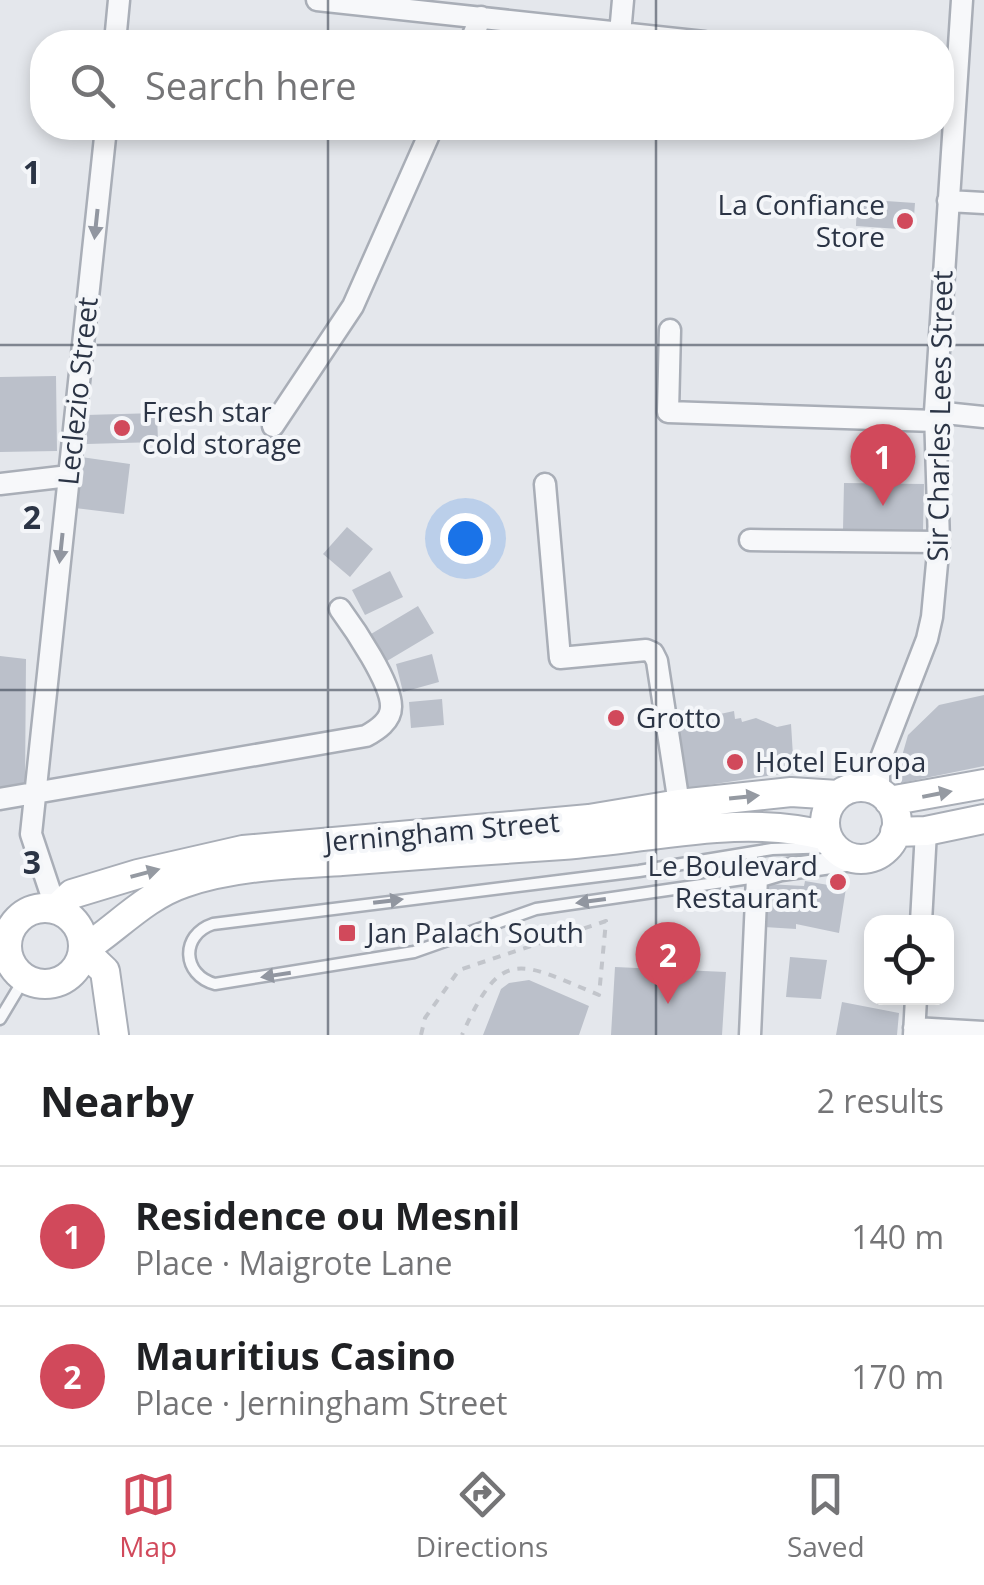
<!DOCTYPE html>
<html lang="en">
<head>
<meta charset="utf-8">
<style>
  :root { --surface:#fff; --page:#f6f6f6; --text:#202124; --muted:#757577; --line:#e0e0e0; --accent:#d1495b }
  body { margin:0; font-family:"Open Sans",sans-serif; background:var(--page); color:var(--text) }
  .controls { position:absolute; right:30px; bottom:30px; display:grid; overflow:hidden; border-radius:20px; box-shadow:0 5px 15px #0003 }
  .controls button { width:90px; height:90px; display:grid; place-items:center; padding:0; border:0; border-bottom:2px solid var(--line); background:var(--surface); color:var(--text); font:50px sans-serif }
  .you { position:absolute; left:465px; top:538px; width:35px; height:35px; margin:-25px; border:8px solid #fff; border-radius:50%; background:#1a73e8; box-shadow:0 0 0 15px #1a73e833 }
  .badge { display:grid; place-items:center; width:65px; height:65px; border-radius:50%; background:var(--accent); color:#fff; font-size:32px; font-weight:700 }
  .pin { position:absolute; translate:-50% -82px; filter:drop-shadow(0 2px 5px #0008) }
  .pin::after { content:''; position:absolute; top:52px; width:35px; height:30px; background:inherit; clip-path:polygon(0 0,100% 0,50% 100%) }
  .list { margin:0; padding:0; list-style:none }
  h2 { display:flex; justify-content:space-between; align-items:center; height:130px; margin:0; padding:0 40px; font-size:42px }
  h2 small { font-size:32px; font-weight:400; color:var(--muted) }
  .list li { display:grid; grid-template-columns:65px 1fr auto; gap:30px; align-items:center; box-sizing:border-box; height:140px; padding:0 40px; border-top:2px solid var(--line) }
  .list b { display:block; font-size:38px; white-space:nowrap }
  .list p { margin:0; font-size:32px; white-space:nowrap; color:var(--muted) }
  .list em { font-size:32px; font-style:normal; color:var(--muted) }
  .icon { flex:none; width:55px; height:55px; fill:none; stroke:currentColor; stroke-width:2; stroke-linecap:round; stroke-linejoin:round }
  .map { position:relative; flex:none; width:984px; height:1035px; overflow:hidden }
  .search { position:absolute; background:var(--surface); box-shadow:0 5px 15px #0003; left:30px; right:30px; top:30px; height:110px; display:flex; align-items:center; gap:25px; box-sizing:border-box; padding:0 35px; border-radius:40px; color:var(--muted); font-size:38px }
  .sheet { height:410px; background:var(--surface) }
  nav { display:flex; justify-content:space-around; align-items:center; box-sizing:border-box; height:140px; border-top:2px solid var(--line); background:var(--surface); font-size:28px; color:var(--muted) }
  nav a { display:grid; justify-items:center; gap:5px }
  nav .on { color:var(--accent) }
  .map>svg:first-child { display:block }
  .building { fill:#bbc0ca }
  .lines { fill:none; stroke-linecap:round; stroke-linejoin:round }
  .lane-casing { stroke:#a9aeb7; stroke-width:15 }
  .street-casing { stroke:#a9aeb7; stroke-width:25 }
  .secondary-casing { stroke:#a9aeb7; stroke-width:32 }
  .path { stroke:#c2c5cb; stroke-width:4; stroke-dasharray:8 8; stroke-linecap:butt }
  .lane { stroke:#f7f8fa; stroke-width:10 }
  .street { stroke:#f7f8fa; stroke-width:20 }
  .secondary { stroke:#fff; stroke-width:28 }
  .oneway { fill:#9196a0 }
  .oneway2 { fill:#959aa2 }
  .grid { fill:none; stroke:#2b3445; stroke-width:2.5; stroke-opacity:0.55 }
  .poi-dot { fill:#d1495b; stroke:#f4f6f9; stroke-width:4 }
  .labels { text-anchor:middle; stroke-width:8; stroke-linejoin:round; paint-order:stroke }
  .poi-label { font-size:28px; fill:#2b3445; stroke:#f4f6f9; text-anchor:start }
  .street-label { font-size:28px; fill:#2b3445; stroke:#f4f6f9 }
  .grid-label { font-size:32px; text-anchor:middle; font-weight:bold; fill:#2b3445; stroke:#f4f6f9; stroke-width:8; stroke-linejoin:round; paint-order:stroke }
</style>
</head>
<body>
<div class="map">
<svg width="984" height="1035" viewBox="0 0 984 1035">
  <rect width="100%" height="100%" fill="#e4e7ec"/>
  <path class="building" d="M 857,199 L 915,203 L 913,230 L 856,226 Z
    M 56,376 L 57,451 L 0,452 L 0,377 Z
    M 157,413 L 158,442 L 87,444 L 86,415 Z
    M 81,457 L 130,464 L 124,514 L 75,508 Z
    M 844,483 L 924,484 L 923,530 L 843,529 Z
    M 347,527 L 373,549 L 350,577 L 323,554 Z
    M 390,571 L 403,597 L 365,615 L 352,590 Z
    M 418,606 L 434,633 L 387,661 L 371,634 Z
    M 432,654 L 439,682 L 403,692 L 396,664 Z
    M 0,656 L 26,659 L 25,786 L 0,789 Z
    M 984,695 L 984,766 L 901,783 L 900,763 L 908,735 L 939,705 Z
    M 442,699 L 444,725 L 411,728 L 409,702 Z
    M 734,711 L 735,719 L 741,718 L 742,722 L 756,718 L 777,727 L 791,724 L 794,772 L 708,785 L 709,790 L 681,794 L 675,720 L 684,717 L 697,719 Z
    M 805,881 L 846,888 L 839,933 L 796,924 L 796,929 L 764,927 L 767,884 L 804,886 Z
    M 790,957 L 827,960 L 821,999 L 786,997 Z
    M 615,967 L 726,972 L 722,1035 L 611,1035 Z
    M 529,980 L 589,1006 L 579,1035 L 483,1035 L 501,989 L 509,983 Z
    M 842,1002 L 899,1013 L 897,1035 L 836,1035 Z"/>
  <g class="lines">
    <g class="lane-casing">
      <path id="lane" d="M 751,854 L 757,877 L 536,909 L 414,952 L 215,984 C 182,975 180,935 213,924 L 639,871 L 772,849 L 834,847
        M 0,1019 L 24,979"/>
    </g>
    <g class="street-casing">
      <path id="street" d="M 317,0 L 704,42
        M 620,34 L 623,0
        M 115,42 L 119,0
        M 470,42 L 481,17
        M 948,201 L 984,203
        M 670,330 L 668,412 L 935,421
        M 935,412 L 984,417
        M 273,426 L 353,306 L 432,128
        M 0,484 L 69,476
        M 545,484 L 560,658 L 646,650 L 653,653 L 657,661 L 679,804
        M 750,540 L 939,542
        M 853,788 L 879,763
        M 879,791 L 879,763 L 927,639 L 932,617 L 939,542 L 935,412 L 962,0
        M 0,799 L 366,736 C 377,730 391,721 391,707 C 392,684 354,628 340,609
        M 56,909 L 31,834 L 106,128
        M 921,922 L 926,831
        M 914,1028 L 984,1032
        M 750,1035 L 757,877 L 781,870 L 859,859
        M 914,1035 L 916,998"/>
    </g>
    <g class="secondary-casing">
      <path id="secondary" d="M825 823a36 36 0 1 1 72 0a36 36 0 1 1-72 0Z
        M 889,801 L 984,784
        M 895,832 L 926,831 L 984,819
        M7 946a38 38 0 1 1 76 0a38 38 0 1 1-76 0Z
        M 56,909 L 72,894 L 138,874 L 243,850 L 589,819 L 679,804 L 791,792 L 838,795
        M 114,1035 L 105,971 L 83,950 C 117,928 145,896 184,883 C 233,866 291,864 342,861 C 416,855 489,850 563,845 C 651,839 740,813 827,836"/>
    </g>
    <path class="path" d="M 421,1035 L 425,1018 L 459,970 L 606,921 L 599,995 C 519,962 502,945 462,1035"/>
    <use href="#lane" class="lane"/>
    <use href="#street" class="street"/>
    <use href="#secondary" class="secondary"/>
  </g>
  <defs><path id="oneway-solid" d="M-6-.8H1V-3.2L6.5 0L1 3.2V.8H-6Z" transform="scale(2.5)"/></defs>
  <g class="oneway">
    <use href="#oneway-solid" transform="translate(96 224) rotate(96)"/>
    <use href="#oneway-solid" transform="translate(61 548) rotate(96)"/>
    <use href="#oneway-solid" transform="translate(388 901) rotate(-7)"/>
    <use href="#oneway-solid" transform="translate(591 901) rotate(172)"/>
    <use href="#oneway-solid" transform="translate(276 975) rotate(171)"/>
  </g>
  <g class="oneway2">
    <use href="#oneway-solid" transform="translate(937 794) rotate(-11)"/>
    <use href="#oneway-solid" transform="translate(744 797) rotate(-6)"/>
    <use href="#oneway-solid" transform="translate(145 873) rotate(-15)"/>
  </g>
  <path class="grid" d="M 328,0 L 328,42M 656,0 L 656,42M 328,128 L 328,1035M 656,128 L 656,1035M 0,345 L 984,345M 0,690 L 984,690"/>
  <g class="poi-dot">
    <circle cx="905" cy="221" r="10"/>
    <circle cx="122" cy="428" r="10"/>
    <circle cx="616" cy="718" r="10"/>
    <circle cx="735" cy="762" r="10"/>
    <circle cx="838" cy="882" r="10"/>
    <rect x="337" y="923" width="20" height="20" rx="5"/>
  </g>
  <g class="labels">
    <g class="poi-label">
      <text x="885" y="215" text-anchor="end">La Confiance<tspan x="885" dy="32">Store</tspan></text>
      <text x="142" y="422">Fresh star<tspan x="142" dy="32">cold storage</tspan></text>
      <text x="636" y="728">Grotto</text>
      <text x="755" y="772">Hotel Europa</text>
      <text x="818" y="876" text-anchor="end">Le Boulevard<tspan x="818" dy="32">Restaurant</tspan></text>
      <text x="367" y="943">Jan Palach South</text>
    </g>
    <g class="street-label">
      <text transform="translate(78 391) rotate(-84)" y="10">Leclezio Street</text>
      <text transform="translate(940 416) rotate(-89)" y="10">Sir Charles Lees Street</text>
      <text transform="translate(442 832) rotate(-5)" y="10">Jerningham Street</text>
    </g>
  </g>
  <g class="grid-label">
    <text x="32" y="184">1</text>
    <text x="32" y="529">2</text>
    <text x="32" y="874">3</text>
  </g>
</svg>
<div class="controls">
<button><svg class="icon" aria-label="locate" viewBox="0 0 24 24"><circle cx="12" cy="12" r="6"/><path d="M12 2v4M12 18v4M2 12h4M18 12h4"/></svg></button>
</div>
<div class="you"></div>
<div class="pin badge" style="left:883px;top:506px">1</div>
<div class="pin badge" style="left:668px;top:1004px">2</div>
<div class="search"><svg class="icon" aria-label="search" viewBox="0 0 24 24"><circle cx="10" cy="10" r="6"/><path d="M15 15l6 6"/></svg>Search here</div>
</div>
<section class="sheet">
<h2>Nearby<small>2 results</small></h2>
<ul class="list">
<li><span class="badge">1</span><div><b>Residence ou Mesnil</b><p>Place · Maigrote Lane</p></div><em>140 m</em></li>
<li><span class="badge">2</span><div><b>Mauritius Casino</b><p>Place · Jerningham Street</p></div><em>170 m</em></li>
</ul>
</section>
<nav>
<a class="on"><svg class="icon" aria-label="map" viewBox="0 0 24 24"><path d="M3 6l6-2 6 2 6-2v14l-6 2-6-2-6 2zM9 4v14M15 6v14"/></svg>Map</a>
<a><svg class="icon" aria-label="directions" viewBox="0 0 24 24"><path d="M12 3l9 9-9 9-9-9zM9 14v-3h6M13 9l2 2-2 2"/></svg>Directions</a>
<a><svg class="icon" aria-label="saved" viewBox="0 0 24 24"><path d="M7 4h10v16l-5-4-5 4z"/></svg>Saved</a>
</nav>
</body>
</html>
